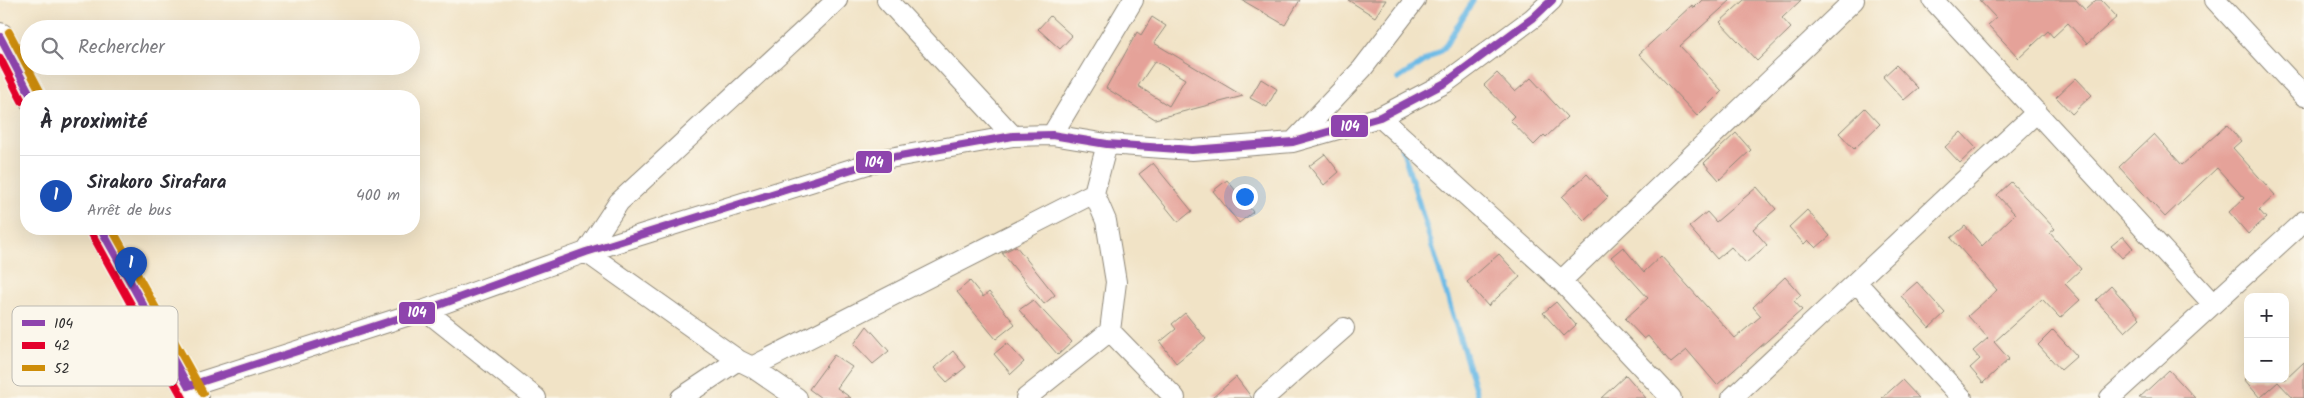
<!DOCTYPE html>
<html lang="fr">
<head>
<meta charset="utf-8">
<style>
  :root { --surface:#fff; --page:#f2f2f3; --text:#2b2b33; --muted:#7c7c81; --line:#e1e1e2; --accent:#b5179e }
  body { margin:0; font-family:Kalam,sans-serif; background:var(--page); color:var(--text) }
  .controls { position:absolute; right:15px; bottom:15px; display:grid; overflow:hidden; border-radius:10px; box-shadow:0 5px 20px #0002 }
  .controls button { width:45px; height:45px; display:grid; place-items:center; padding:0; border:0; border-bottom:1px solid var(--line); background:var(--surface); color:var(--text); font:25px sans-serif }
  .you { position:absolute; left:1244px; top:196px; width:18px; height:18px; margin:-12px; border:4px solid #fff; border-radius:50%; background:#1a73e8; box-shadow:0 0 0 8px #1a73e833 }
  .badge { display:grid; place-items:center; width:32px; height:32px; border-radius:50%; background:var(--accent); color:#fff; font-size:16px; font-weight:700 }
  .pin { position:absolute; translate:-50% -41px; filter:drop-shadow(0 1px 2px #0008) }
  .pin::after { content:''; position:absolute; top:26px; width:18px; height:15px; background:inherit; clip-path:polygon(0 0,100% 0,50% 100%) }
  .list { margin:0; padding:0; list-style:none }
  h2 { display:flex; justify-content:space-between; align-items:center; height:65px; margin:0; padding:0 20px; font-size:21px }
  h2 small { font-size:16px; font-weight:400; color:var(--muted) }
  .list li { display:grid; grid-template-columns:32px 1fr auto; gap:15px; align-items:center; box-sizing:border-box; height:80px; padding:0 20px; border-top:1px solid var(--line) }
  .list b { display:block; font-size:19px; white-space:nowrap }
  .list p { margin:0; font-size:16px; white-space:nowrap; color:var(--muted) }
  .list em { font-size:16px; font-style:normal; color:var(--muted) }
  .icon { flex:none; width:28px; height:28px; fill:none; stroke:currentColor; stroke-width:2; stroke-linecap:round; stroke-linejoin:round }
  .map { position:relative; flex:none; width:2304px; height:398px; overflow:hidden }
  .search { position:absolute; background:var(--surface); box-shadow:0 5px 20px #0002; left:20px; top:20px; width:400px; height:55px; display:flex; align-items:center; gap:12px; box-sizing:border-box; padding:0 18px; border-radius:28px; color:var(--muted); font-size:19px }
  .panel { position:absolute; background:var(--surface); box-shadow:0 5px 20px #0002; left:20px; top:90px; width:400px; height:145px; border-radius:20px }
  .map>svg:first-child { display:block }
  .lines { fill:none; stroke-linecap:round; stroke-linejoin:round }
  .stream { stroke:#6bbae6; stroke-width:5.5 }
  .building { fill:#e5a299; fill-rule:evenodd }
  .minor-casing { stroke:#8e8778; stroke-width:22 }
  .trunk-casing { stroke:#8e8778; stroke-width:30 }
  .minor { stroke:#fff; stroke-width:20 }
  .trunk { stroke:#fff; stroke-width:28 }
  .bus-1-casing { stroke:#fbf7ec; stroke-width:11 }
  .bus-2-casing { stroke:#fbf7ec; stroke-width:11 }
  .bus-3-casing { stroke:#fbf7ec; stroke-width:11 }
  .bus-1 { stroke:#8e44ad; stroke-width:8 }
  .bus-2 { stroke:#e4002b; stroke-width:8 }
  .bus-3 { stroke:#ce8d09; stroke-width:8 }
  .key { fill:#fbf7ec; stroke:#bdbab2; stroke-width:1 }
  .key-label { font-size:14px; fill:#2b2b2b }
  .line-badge { stroke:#fbf7ec; stroke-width:2 }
  .badge-label { font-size:14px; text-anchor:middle; font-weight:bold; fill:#fff }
</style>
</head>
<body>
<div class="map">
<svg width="2304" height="398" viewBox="0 0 2304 398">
  <rect width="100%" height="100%" fill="#fbf7ec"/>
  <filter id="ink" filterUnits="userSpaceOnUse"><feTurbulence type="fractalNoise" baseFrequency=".02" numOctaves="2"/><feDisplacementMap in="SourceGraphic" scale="10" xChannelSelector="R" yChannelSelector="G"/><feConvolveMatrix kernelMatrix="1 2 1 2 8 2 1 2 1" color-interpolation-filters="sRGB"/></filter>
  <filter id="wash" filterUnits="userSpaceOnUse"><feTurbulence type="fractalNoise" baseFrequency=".0096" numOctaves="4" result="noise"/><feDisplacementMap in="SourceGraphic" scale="20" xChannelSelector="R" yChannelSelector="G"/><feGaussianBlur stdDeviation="1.12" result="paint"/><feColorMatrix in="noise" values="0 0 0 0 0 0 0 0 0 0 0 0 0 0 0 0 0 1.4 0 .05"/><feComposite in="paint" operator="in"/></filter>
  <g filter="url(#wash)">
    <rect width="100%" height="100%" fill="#f1e3c6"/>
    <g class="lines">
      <path class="stream" d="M 1398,79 L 1443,49 L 1473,1
        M 1402,147 L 1478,398"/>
    </g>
    <g id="blocks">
      <path class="building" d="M 1242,0 L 1300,0 L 1285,25 Z
        M 1348,0 L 1386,0 L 1375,17 Z
        M 1702,0 L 1731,0 L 1680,46 L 1722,91 L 1697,116 L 1639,54 L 1692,5 L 1694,8 Z
        M 1744,0 L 1801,0 L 1782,18 L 1791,28 L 1757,61 L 1720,22 Z
        M 1979,0 L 2076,0 L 2085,10 L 2096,0 L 2101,0 L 2117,17 L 2087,44 L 2068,23 L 2053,37 L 2048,31 L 2019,58 L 1988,25 L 1996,18 Z
        M 1050,16 L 1072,36 L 1060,49 L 1038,29 Z
        M 1152,17 L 1166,26 L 1154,43 L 1243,96 L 1155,119 L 1106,88 L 1137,32 L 1141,35 ZM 1155,61 L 1185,79 L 1169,106 L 1138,86 Z
        M 1896,65 L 1918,88 L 1904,100 L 1883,77 Z
        M 1497,73 L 1515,92 L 1531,78 L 1567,117 L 1546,137 L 1544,135 L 1534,145 L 1510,120 L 1514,116 L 1484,85 Z
        M 2076,78 L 2092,95 L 2072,114 L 2056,97 Z
        M 1261,79 L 1277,89 L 1267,107 L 1250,98 Z
        M 1865,108 L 1880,124 L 1854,149 L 1839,133 Z
        M 2227,125 L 2241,141 L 2233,148 L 2275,195 L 2259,210 L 2266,218 L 2248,234 L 2229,212 L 2244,198 L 2217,168 L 2165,217 L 2119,167 L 2154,134 L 2182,165 Z
        M 1961,132 L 1976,148 L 1960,163 L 1945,147 Z
        M 1736,133 L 1751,150 L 1719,180 L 1704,163 Z
        M 1325,154 L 1339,172 L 1324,185 L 1309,166 Z
        M 1153,163 L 1192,211 L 1178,222 L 1139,174 Z
        M 1587,174 L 1608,197 L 1584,220 L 1562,197 Z
        M 1227,180 L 1253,212 L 1239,223 L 1213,191 Z
        M 2011,182 L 2055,229 L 2050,233 L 2081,269 L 2065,284 L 2080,300 L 2060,318 L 2042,299 L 1994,342 L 2009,359 L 1983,383 L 1970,368 L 1980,359 L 1973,351 L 1988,338 L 1968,316 L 1997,290 L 1951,238 L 1965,226 L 1982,246 L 2015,214 L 1997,195 Z
        M 1757,187 L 1776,209 L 1753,229 L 1767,245 L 1746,263 L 1731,247 L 1717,259 L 1689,227 L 1707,212 L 1716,222 Z
        M 1807,210 L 1830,236 L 1816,248 L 1808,240 L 1804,244 L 1789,227 Z
        M 2123,236 L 2133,248 L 2122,258 L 2111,246 Z
        M 1016,246 L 1055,295 L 1044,304 L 1002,253 Z
        M 1623,247 L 1644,272 L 1661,256 L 1735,338 L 1761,316 L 1753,307 L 1785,277 L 1801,295 L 1794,301 L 1802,310 L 1717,385 L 1687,350 L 1671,363 L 1648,336 L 1644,339 L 1625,319 L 1648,298 L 1611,257 Z
        M 1499,254 L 1520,277 L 1488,306 L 1467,282 Z
        M 970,281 L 983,297 L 989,292 L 1015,324 L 996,339 L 957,292 Z
        M 1917,282 L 1945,313 L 1929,328 L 1901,296 Z
        M 2111,286 L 2140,318 L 2125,332 L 2096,300 Z
        M 1033,300 L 1072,342 L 1058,355 L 1019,310 Z
        M 1556,302 L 1576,325 L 1564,336 L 1543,313 Z
        M 1185,313 L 1206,339 L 1176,363 L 1160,342 L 1176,329 L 1172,324 Z
        M 867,326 L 889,351 L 873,364 L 854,344 Z
        M 2053,330 L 2077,356 L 2061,370 L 2038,345 Z
        M 1007,343 L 1024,362 L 1011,374 L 994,354 Z
        M 953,351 L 966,367 L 947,382 L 934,368 Z
        M 834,355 L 852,367 L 837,388 L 851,398 L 821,398 L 809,389 Z
        M 2304,362 L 2304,398 L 2293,398 L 2278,382 L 2260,398 L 2244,379 L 2286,379 Z
        M 2169,370 L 2195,398 L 2139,398 Z
        M 1626,375 L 1646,398 L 1601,398 Z
        M 1236,377 L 1252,398 L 1212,398 Z
        M 1902,380 L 1919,398 L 1882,398 Z"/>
    </g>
  </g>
  <g filter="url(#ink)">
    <use href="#blocks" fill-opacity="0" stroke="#8e8778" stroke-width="1"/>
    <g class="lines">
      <g class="minor-casing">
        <path id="minor" d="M 887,0 L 1013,136
          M 1933,0 L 2213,304
          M 2215,0 L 2304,96
          M 1380,117 L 1561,281 L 1671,398
          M 1052,135 L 1133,0
          M 1294,141 L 1362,69 L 1415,0
          M 1107,144 L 1094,193 L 1106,221 L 1116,282 L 1110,331 L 1175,398
          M 1561,281 L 1854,0
          M 1856,282 L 1962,398
          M 425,310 L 536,398
          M 752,367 L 1094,193
          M 188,386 L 425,310 L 586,252 L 884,159 L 1013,136 L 1052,135 L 1107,144 L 1192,150 L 1293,142 L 1380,117 L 1445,83 L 1533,18 L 1552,0
          M 681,398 L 738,360
          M 797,398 L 752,367 L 738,360 L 586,252 L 619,202 L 837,0
          M 1026,398 L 1110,331
          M 1264,398 L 1344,328
          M 1732,398 L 2037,112
          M 2110,398 L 2304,221"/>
      </g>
      <g class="trunk-casing">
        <path id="trunk" d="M 0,37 L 31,96
          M 101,229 L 194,398"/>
      </g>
      <use href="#minor" class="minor"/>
      <use href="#trunk" class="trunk"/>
      <g class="bus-1-casing">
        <path id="bus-1" d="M 0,37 L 31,96
          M 101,229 L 188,386
          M 188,386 L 425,310 L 586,252 L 884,159 L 1013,136 L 1052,135 L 1107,144 L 1192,150 L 1293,142 L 1380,117 L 1445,83 L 1533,18 L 1552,0"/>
      </g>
      <g class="bus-2-casing">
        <path id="bus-2" d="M 0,58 L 22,101
          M 92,234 L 183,398"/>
      </g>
      <g class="bus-3-casing">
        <path id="bus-3" d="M 9,32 L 40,91
          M 112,229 L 203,393"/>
      </g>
      <use href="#bus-1" class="bus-1"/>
      <use href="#bus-2" class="bus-2"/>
      <use href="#bus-3" class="bus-3"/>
    </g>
  </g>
  <rect x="12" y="306" width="166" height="80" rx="8" class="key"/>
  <rect x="22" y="320" width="23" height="6" fill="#8e44ad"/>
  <rect x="22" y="342" width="23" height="7" fill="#e4002b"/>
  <rect x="22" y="365" width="23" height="6" fill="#ce8d09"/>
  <g class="key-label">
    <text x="54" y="328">104</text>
    <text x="54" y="350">42</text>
    <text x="54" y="373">52</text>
  </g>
  <g class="line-badge">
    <rect x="1330" y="114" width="39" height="24" rx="5" fill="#8e44ad"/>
    <rect x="855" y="150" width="38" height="24" rx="5" fill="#8e44ad"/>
    <rect x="398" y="301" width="38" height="24" rx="5" fill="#8e44ad"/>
  </g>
  <g class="badge-label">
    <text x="1350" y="131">104</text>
    <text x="874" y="167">104</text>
    <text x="417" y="317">104</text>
  </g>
</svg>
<div class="controls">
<button>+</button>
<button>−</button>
</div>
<div class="you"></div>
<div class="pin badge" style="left:131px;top:288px;background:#1a4fb4">1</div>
<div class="search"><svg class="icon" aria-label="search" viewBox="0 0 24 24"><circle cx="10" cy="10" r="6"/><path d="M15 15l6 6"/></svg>Rechercher</div>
<section class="panel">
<h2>À proximité<small></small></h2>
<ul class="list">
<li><span class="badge" style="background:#1a4fb4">1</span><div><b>Sirakoro Sirafara</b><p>Arrêt de bus</p></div><em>400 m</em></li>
</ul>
</section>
</div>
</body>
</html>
